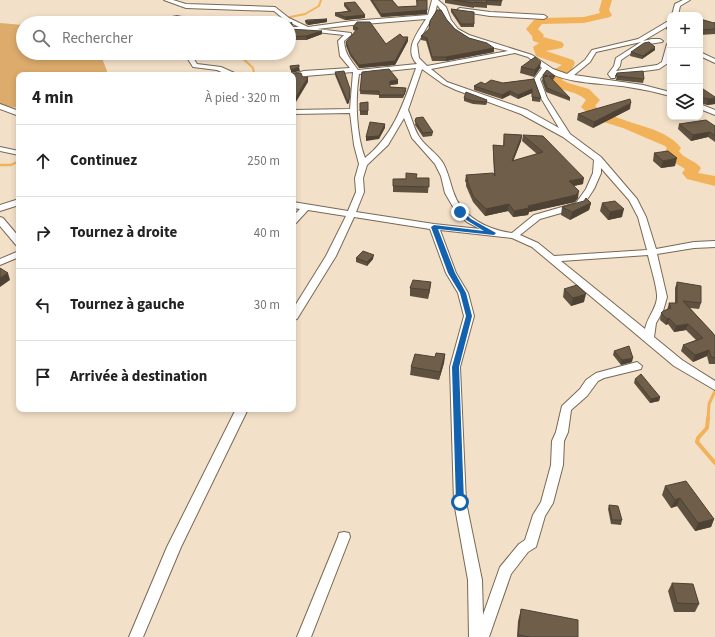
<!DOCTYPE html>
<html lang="fr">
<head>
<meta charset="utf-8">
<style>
  :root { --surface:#fff; --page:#f6f6f6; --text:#222; --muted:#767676; --line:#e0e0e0 }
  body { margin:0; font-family:"Source Sans 3",sans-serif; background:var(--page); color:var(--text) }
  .controls { position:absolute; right:12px; top:12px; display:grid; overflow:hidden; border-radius:8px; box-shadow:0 2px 6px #0003 }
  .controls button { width:36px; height:36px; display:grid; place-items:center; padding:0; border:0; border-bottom:1px solid var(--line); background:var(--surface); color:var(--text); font:20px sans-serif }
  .stop { position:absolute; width:12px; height:12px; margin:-9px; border:3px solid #1362b0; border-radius:50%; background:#fff }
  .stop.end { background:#1362b0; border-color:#fff; box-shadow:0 1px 4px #0008 }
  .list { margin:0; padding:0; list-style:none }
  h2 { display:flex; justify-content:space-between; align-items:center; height:52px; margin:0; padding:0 16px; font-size:17px }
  h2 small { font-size:13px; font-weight:400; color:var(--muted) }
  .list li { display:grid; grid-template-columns:26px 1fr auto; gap:12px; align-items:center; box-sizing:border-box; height:72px; padding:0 16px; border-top:1px solid var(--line) }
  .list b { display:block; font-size:15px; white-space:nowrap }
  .list em { font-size:13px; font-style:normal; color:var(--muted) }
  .icon { flex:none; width:22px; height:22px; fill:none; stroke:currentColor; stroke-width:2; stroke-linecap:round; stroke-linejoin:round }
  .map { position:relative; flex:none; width:715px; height:637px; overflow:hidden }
  .search { position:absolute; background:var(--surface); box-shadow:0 2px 6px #0003; left:16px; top:16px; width:280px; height:44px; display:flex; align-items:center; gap:10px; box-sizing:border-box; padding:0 14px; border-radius:22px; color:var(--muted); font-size:15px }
  .panel { position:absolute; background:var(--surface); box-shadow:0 2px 6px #0003; left:16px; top:72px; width:280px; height:340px; border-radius:8px }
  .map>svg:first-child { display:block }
  .green { fill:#ddac6c }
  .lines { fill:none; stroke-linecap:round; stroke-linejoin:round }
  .stream-far3 { stroke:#f1b259; stroke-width:2 }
  .stream-far2 { stroke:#f1b259; stroke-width:2.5 }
  .stream-far1 { stroke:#f1b259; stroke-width:3 }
  .stream { stroke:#f1b259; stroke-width:4 }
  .river { fill:#f1b259; fill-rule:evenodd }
  .minor-casing { stroke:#796853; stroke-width:2 }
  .minor { fill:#fff; fill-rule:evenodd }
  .wall { fill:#5f5140 }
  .shaded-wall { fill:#4d4234 }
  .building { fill:#6e5e4a; stroke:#4d4234 }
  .route { fill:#1362b0 }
</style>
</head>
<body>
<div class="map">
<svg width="715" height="637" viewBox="0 0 715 637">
  <rect width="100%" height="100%" fill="#f3e0c9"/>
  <path class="green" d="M 0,23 L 23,25 L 23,53 L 100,53 L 107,71 L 106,75 L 19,75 L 19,108 L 0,105 Z"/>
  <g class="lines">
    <path class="stream-far3" d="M 261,23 L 305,14 L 319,6 L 321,0
      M 237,53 L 253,68 L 254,73 L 257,75"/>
    <path class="stream-far2" d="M 0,165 L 11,165 L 19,161"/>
    <path class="stream-far1" d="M 708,419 L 709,404 L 715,391"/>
    <path class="stream" d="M 708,418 L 707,428 L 698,438 L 697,442 L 715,463"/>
    <path class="river" d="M 602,0 L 612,0 L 609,10 L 612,15 L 610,17 L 584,23 L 542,24 L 538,29 L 544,35 L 543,37 L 562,42 L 564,45 L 562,48 L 546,51 L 573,60 L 575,63 L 571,71 L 564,74 L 562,80 L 568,83 L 589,89 L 600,100 L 595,106 C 617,124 665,125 681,148 L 679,151 C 684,159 695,160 701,168 L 698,173 L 715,176 L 715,186 L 687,179 L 682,173 L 685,169 L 670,160 L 665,151 L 667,148 L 665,146 L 623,128 L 594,119 L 581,107 L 586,100 C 575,89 558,93 549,80 L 553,70 L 562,65 L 536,56 L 533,47 L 539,43 L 533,41 L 532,36 L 526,29 L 534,20 L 542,18 L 584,17 L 600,13 L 599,10 Z"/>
    <g class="minor-casing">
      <path id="minor" d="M 164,0 L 173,0 L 186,4 L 275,7 L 289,18 L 308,27 L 352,21 L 428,15 L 432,0 L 438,0 L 446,7 L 451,20 L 458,29 L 469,35 L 532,55 L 553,69 L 567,74 L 585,60 L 592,50 L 638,39 L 670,20 L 670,25 L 643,41 L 652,39 L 660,39 L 663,41 L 662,42 L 643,45 L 621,60 L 620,66 L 616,71 L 657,65 L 662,62 L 667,44 L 670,42 L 668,63 L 659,69 L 615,75 L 615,78 L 611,78 L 608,74 L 614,66 L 616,58 L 641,42 L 596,52 L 590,62 L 574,75 L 643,85 L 670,92 L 670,96 C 656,92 642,89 628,87 C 604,83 567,84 546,71 L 540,79 L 547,98 L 570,134 L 601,157 L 637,199 L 646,217 L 656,249 L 694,242 L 715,241 L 715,247 L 694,248 L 657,254 L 667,297 L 663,311 L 656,323 L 654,337 L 682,360 L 715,381 L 715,390 L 674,366 L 532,247 L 512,238 L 440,230 L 456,273 L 468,293 L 474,316 L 460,367 L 466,502 L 482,580 L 483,615 L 500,567 L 519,544 L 525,540 L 533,515 L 541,502 L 551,465 L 552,441 L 556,432 L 562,406 L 580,389 L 586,380 L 596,373 L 637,362 L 642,366 L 641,369 L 604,378 L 598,381 L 587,396 L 571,410 L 568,432 L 564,441 L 563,465 L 553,503 L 545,516 L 536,547 L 528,552 L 511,574 L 489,637 L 469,637 L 468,580 L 454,502 L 450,367 L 464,316 L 458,293 L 446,273 L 430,229 L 354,217 L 336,256 L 297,319 L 293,320 L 293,309 L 326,256 L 346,216 L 308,210 L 296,223 L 293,224 L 293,216 L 300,209 L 293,208 L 293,202 L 348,211 L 356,192 L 355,178 L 359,164 L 354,145 L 350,113 L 293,114 L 293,110 L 350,109 L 353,72 L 293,77 L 293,75 L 290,75 L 304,71 L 350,68 L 340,56 L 338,41 L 344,35 L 307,31 L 289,31 L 289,27 L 299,27 L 285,20 L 274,11 L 186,8 ZM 437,5 C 443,11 444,19 450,26 C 464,43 488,46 508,51 L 427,66 L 419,58 L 417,44 L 435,13 ZM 426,19 C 418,32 403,50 417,64 L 358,70 C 351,60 345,55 344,41 L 351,35 L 351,33 L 317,29 L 352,25 ZM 515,53 L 528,57 L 542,68 L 534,79 L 541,98 L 559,128 L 527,110 L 447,82 L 431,69 ZM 416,68 C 404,102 394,135 365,158 C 356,135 355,98 359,74 ZM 422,69 L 443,84 L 456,90 L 521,114 L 563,137 L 594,160 L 593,173 L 586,189 L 576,203 L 534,215 L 512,233 C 488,230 461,217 453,191 C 450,182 448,172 443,163 C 437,153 426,147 420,138 C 414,130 412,118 408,110 ZM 404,118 L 412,138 L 435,164 L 441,176 L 445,193 L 456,212 L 467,222 L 480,229 L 434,224 L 356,212 L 364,192 L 363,178 L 367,165 L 388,145 ZM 601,168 L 629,200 L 638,217 L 647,250 L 554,256 L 538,243 L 520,235 L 540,219 L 582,207 L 594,189 L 601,173 ZM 648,255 C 650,265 658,289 657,298 C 656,309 647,318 645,329 L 561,261 Z
        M 683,0 L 690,0 L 680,6 L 678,15 L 672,15 L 675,4 Z
        M 460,8 L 490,12 L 544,15 L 547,17 L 544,19 L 490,16 L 458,11 L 458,9 Z
        M 177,16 L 210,23 C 199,23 189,20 178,20 C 166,19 154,23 142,23 Z
        M 700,52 L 715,59 L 715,63 L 700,56 Z
        M 184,53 L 190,53 L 197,64 L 221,67 L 239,75 L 228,75 L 217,70 L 193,67 Z
        M 0,104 L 19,111 L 19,116 L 0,109 Z
        M 700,104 L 715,110 L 715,115 L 700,109 Z
        M 0,147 L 19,151 L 19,155 L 0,151 Z
        M 19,199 L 19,205 L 0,211 L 0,205 Z
        M 0,217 L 3,218 L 19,237 L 19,246 L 16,245 L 0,226 Z
        M 19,251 L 19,257 L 0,265 L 0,259 Z
        M 236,409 L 248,409 L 181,547 L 143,637 L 129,637 L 167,547 Z
        M 344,532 L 349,533 L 350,537 L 311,637 L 297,637 L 338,537 L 339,533 Z"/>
    </g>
    <use href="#minor" class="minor"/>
  </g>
  <path class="wall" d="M 370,0 L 392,0 L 398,7 L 417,6 L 416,0 L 427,0 L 427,14 L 381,17 Z
    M 445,0 L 502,0 L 502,1 L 501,6 L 487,5 L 487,8 L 474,7 L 474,8 L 445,3 Z
    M 344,3 L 365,15 L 365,18 L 345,20 L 335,16 L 335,13 L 348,11 L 344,6 Z
    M 451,9 L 474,24 L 474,27 L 461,27 L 451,12 Z
    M 327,19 L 327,22 L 308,25 L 306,24 L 305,21 Z
    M 700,19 L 714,23 L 715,22 L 715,34 L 700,35 Z
    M 447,20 L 455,29 L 469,38 L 494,48 L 494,52 L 446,61 L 432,61 L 426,41 L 421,40 L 421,36 Z
    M 357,22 L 386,44 L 403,37 L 408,41 L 395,65 L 359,68 L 350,56 L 346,46 L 346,42 L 356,31 L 353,30 L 353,27 Z
    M 670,22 L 670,32 L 666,29 L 668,24 Z
    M 289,29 L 322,34 L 306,40 L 289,40 Z
    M 655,50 L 642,59 L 630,56 L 631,52 Z
    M 521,67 L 540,68 L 534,77 L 520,73 Z
    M 335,72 L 350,89 L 349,103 L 347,104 L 335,75 Z
    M 362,72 L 398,84 L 390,85 L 390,87 L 406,88 L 406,91 L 403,98 L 379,98 L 379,95 L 360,94 Z
    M 617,73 L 644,79 L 643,83 L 616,80 Z
    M 543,75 L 555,76 L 554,79 L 552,80 L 570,98 L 570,101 L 546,92 L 542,81 Z
    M 534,79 L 541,98 L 540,102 L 532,101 L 532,93 L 518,99 L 510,95 L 502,99 L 474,90 L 474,86 L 485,84 L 503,83 Z
    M 700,89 L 715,104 L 707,105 L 700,103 Z
    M 464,98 L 487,100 L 487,103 L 486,105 L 473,104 L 464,101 Z
    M 368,102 L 368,115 L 360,115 L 360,103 Z
    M 630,109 L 593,128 L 577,120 L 578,114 Z
    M 416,118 L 433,132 L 432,136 L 423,137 L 415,125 Z
    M 679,124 L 715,126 L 715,142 L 708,137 L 691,141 L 678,129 Z
    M 504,134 L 522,135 L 521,141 L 513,161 L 537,154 L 522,141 L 523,135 L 583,184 L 574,186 L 578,198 L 575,202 L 529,212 L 528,215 L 513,217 L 508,211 L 485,216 L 473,202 L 466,186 L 466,183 L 465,181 L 466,175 L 494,174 L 493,151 L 493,145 L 503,146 Z
    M 654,153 L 675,166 L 661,168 L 653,161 Z
    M 429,178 L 428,193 L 393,192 L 393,179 Z
    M 591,203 L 589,210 L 570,220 L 561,215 L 562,207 Z
    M 602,203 L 622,217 L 608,220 L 600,211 Z
    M 356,258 L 373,259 L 367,266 L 356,262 Z
    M 431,282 L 430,290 L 428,299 L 410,296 L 410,288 Z
    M 677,282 L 701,303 L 699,309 L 690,308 L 715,336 L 715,364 L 709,364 L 707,356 L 693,362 L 681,351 L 683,345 L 696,340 L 686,330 L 674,332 L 668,324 L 666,325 L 660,320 L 661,313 L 667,310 L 669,303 L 675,303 L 675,288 Z
    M 564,289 L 584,302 L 571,306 L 563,297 Z
    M 614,351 L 632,362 L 621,365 L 613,355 Z
    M 445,354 L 444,363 L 439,380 L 410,375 L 411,367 L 435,357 Z
    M 635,379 L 660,397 L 659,401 L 650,403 L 634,383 Z
    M 665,486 L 714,519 L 711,527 L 695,531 L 677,506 L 671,508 L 662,495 Z
    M 609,505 L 622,520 L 621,525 L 611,524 L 608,509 Z
    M 672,583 L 699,604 L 695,612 L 674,612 L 668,591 Z
    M 521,609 L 578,637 L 517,637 L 518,621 Z"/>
  <path class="shaded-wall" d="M 427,10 L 427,14 L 381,17 L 381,14 Z
    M 365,15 L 365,18 L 345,20 L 345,17 Z
    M 327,19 L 327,22 L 308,25 L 308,22 Z
    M 292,22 L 293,26 L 289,26 L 289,23 L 288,23 Z
    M 322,31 L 322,34 L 306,40 L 306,36 Z
    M 408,37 L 408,41 L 395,65 L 359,68 L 359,65 Z
    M 655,47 L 655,50 L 642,59 L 643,56 Z
    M 494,48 L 494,52 L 446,61 L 446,57 Z
    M 541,62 L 540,68 L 534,77 L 535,70 Z
    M 299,67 L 300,71 L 291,73 L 291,70 Z
    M 308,77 L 308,82 L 293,107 L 293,102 Z
    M 398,80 L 398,84 L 390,85 L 390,81 Z
    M 350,89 L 349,103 L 347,104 L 347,100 Z
    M 532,89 L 532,93 L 518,99 L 518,95 Z
    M 510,91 L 510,95 L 502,99 L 502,95 Z
    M 715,98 L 715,104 L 707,105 L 708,99 Z
    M 631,103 L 630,109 L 593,128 L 594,122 Z
    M 295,119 L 295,125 L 293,125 L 293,120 Z
    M 385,124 L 385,128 L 379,139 L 366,141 L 366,137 Z
    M 710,132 L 708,137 L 691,141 L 693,135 Z
    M 522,135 L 521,141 L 511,167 L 512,161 Z
    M 677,158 L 675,166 L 661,168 L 663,161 Z
    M 584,178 L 583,184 L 568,187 L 569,181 Z
    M 579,191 L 578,198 L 575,202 L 529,212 L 528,215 L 513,217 L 514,211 Z
    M 591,203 L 589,210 L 570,220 L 572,212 Z
    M 509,204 L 508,211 L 485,216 L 486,209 Z
    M 624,209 L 622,217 L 608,220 L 610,212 Z
    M 374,255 L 373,259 L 367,266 L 367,262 Z
    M 8,273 L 10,280 L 0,287 L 0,278 Z
    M 431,282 L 430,290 L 428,299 L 429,290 Z
    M 586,294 L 584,302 L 571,306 L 573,298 Z
    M 669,318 L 668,324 L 666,325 L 667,319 Z
    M 688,324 L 686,330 L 674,332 L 676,326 Z
    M 709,350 L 707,356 L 693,362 L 695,355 Z
    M 445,354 L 444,363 L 439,380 L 440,372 Z
    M 633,358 L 632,362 L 621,365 L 622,360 Z
    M 660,397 L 659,401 L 650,403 L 651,399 Z
    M 680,498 L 677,506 L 671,508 L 675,500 Z
    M 714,519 L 711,527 L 695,531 L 698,523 Z"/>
  <path class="building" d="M 372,0 L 392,0 L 398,7 L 417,6 L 417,0 L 427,0 L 427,10 L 381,14 Z
    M 454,0 L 502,0 L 502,1 L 486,0 L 487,3 L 474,2 L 474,3 Z
    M 355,2 L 365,15 L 345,17 L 335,13 L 351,11 L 344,3 Z
    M 451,9 L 474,12 L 474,24 L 461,24 Z
    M 437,10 L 441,10 L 447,20 L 455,29 L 469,38 L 487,43 L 494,48 L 446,57 L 432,57 L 427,38 L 421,36 L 429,29 L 430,21 Z
    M 327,19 L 308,22 L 305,21 L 307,20 Z
    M 700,19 L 714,23 L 715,22 L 715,29 L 700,30 Z
    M 357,22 L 370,22 L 386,44 L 400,34 L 403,37 L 408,37 L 395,61 L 359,65 L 350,53 L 346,42 L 358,28 L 353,27 Z
    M 670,22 L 670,26 L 668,24 Z
    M 289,29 L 322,31 L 306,36 L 289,37 Z
    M 649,42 L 655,47 L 643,56 L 631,52 L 644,43 Z
    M 535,57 L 541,62 L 535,70 L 521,67 Z
    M 299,65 L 299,67 L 291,70 L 290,66 Z
    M 389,69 L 398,80 L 390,81 L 390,87 L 406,88 L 404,95 L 379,95 L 379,91 L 360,91 L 362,72 Z
    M 547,70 L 555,76 L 549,76 L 570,98 L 547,88 L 543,77 L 548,76 L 543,75 Z
    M 344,71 L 350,89 L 349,100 L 347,100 L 335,72 Z
    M 643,71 L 644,79 L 616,76 L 617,73 Z
    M 293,73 L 301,73 L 303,78 L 308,77 L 293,102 Z
    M 534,79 L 541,98 L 532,97 L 532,89 L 518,95 L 510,91 L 502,95 L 474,86 L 481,82 L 485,84 L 491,80 L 503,83 Z
    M 700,89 L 703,89 L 715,97 L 715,98 L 708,99 L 701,97 L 700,101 Z
    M 466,92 L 487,100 L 486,102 L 473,101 L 464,98 Z
    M 630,99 L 631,103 L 594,122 L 578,114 Z
    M 368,102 L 368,111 L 360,111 L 360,103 Z
    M 423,117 L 433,132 L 423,133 L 415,121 L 416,118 Z
    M 706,120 L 715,126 L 715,136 L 710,132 L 693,135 L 679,124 Z
    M 370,122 L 385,124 L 379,136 L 366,137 Z
    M 504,134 L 522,135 L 512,161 L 543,152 L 523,135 L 543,136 L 584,178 L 569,181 L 579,191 L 576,195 L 528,206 L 529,208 L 514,211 L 509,204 L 486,209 L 473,196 L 467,180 L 468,180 L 466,175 L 493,173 L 495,176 L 493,145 L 504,146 Z
    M 668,151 L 677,158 L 663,161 L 654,153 Z
    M 406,173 L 417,174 L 416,178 L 429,178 L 429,187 L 393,186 L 393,179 L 406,179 Z
    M 586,198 L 591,203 L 572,212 L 562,207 L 584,201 Z
    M 615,201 L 624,209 L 610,212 L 602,203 Z
    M 363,251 L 374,255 L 367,262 L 356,258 Z
    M 0,268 L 8,273 L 0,278 Z
    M 413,280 L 431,282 L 429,290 L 410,288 Z
    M 677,282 L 701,286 L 701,303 L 683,301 L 712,332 L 715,336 L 715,358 L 711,357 L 709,350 L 695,355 L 683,345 L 703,338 L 688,324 L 676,326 L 669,318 L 667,319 L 661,313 L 663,311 L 671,308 L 669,303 L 677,303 Z
    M 577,285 L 586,294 L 573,298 L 564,289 Z
    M 629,346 L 633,358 L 622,360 L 614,351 Z
    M 436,353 L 445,354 L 440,372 L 411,367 L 415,354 L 435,357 Z
    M 641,374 L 660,397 L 651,399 L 635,379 Z
    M 686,481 L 714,519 L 698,523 L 680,498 L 675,500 L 665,486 Z
    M 609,505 L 618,506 L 622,520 L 612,520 Z
    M 672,583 L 693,584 L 699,604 L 677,603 Z
    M 521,609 L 578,620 L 578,637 L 530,637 L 518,635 Z"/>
  <path class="route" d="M 458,211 L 462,211 L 471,219 L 496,233 L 494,235 L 438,229 L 455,273 L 466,293 L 472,316 L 459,367 L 464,502 L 460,505 L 456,502 L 452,367 L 466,316 L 460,293 L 448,273 L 431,227 L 434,225 L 484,231 L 468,221 L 458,213 Z"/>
</svg>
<div class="controls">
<button>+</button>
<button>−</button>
<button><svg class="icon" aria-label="layers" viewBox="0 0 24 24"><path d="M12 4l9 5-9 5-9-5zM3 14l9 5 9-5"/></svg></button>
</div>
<div class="stop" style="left:460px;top:502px"></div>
<div class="stop end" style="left:460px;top:212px"></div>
<div class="search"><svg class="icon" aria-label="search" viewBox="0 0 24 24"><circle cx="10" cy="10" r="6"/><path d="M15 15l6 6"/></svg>Rechercher</div>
<section class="panel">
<h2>4 min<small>À pied · 320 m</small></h2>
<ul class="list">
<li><svg class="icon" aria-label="ahead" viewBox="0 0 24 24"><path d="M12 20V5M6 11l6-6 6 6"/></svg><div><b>Continuez</b></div><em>250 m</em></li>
<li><svg class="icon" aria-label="right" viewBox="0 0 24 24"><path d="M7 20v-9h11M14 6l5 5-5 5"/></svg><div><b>Tournez à droite</b></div><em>40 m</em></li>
<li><svg class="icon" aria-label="left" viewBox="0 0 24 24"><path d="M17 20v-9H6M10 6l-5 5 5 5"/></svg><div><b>Tournez à gauche</b></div><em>30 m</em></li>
<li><svg class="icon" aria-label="arrive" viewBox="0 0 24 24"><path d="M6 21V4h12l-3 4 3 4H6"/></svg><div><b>Arrivée à destination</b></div></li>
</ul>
</section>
</div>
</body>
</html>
